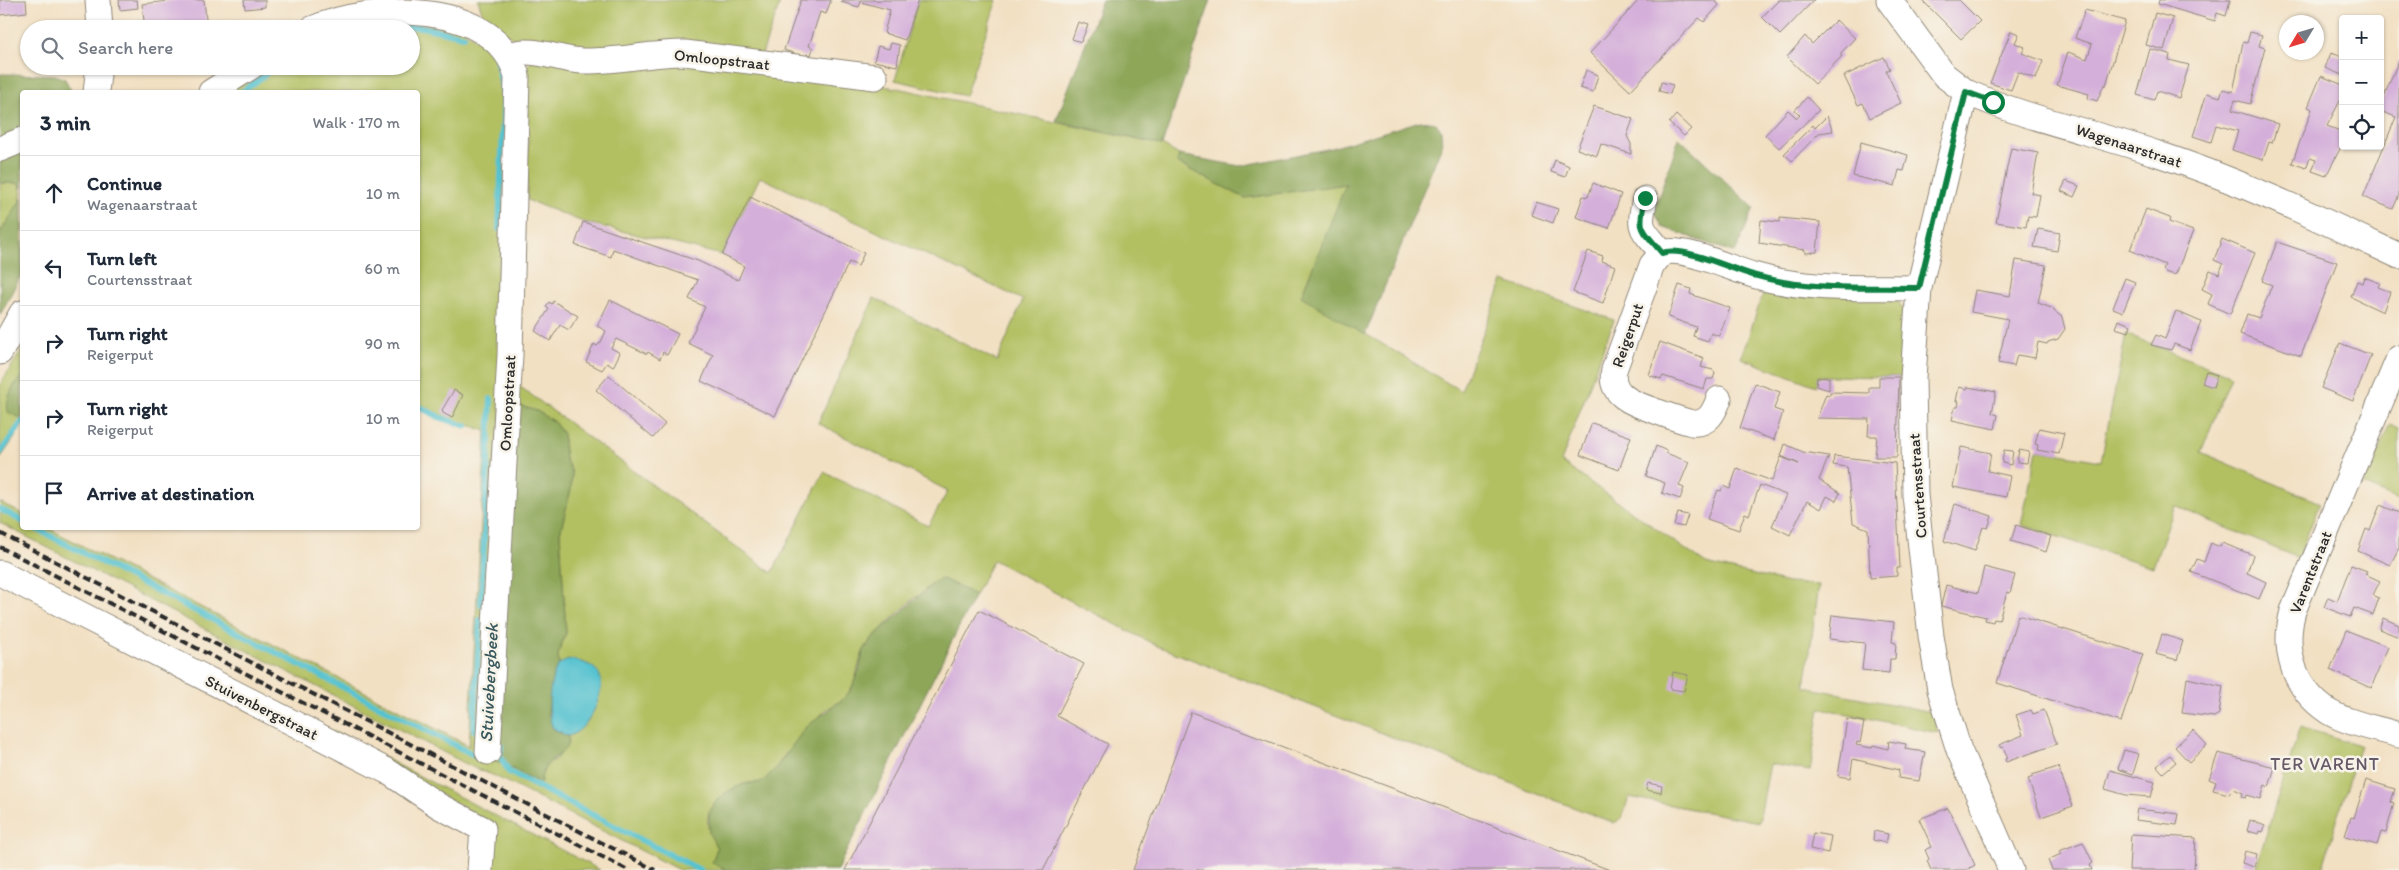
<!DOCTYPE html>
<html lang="en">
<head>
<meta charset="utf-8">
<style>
  :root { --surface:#fff; --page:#f6f6f7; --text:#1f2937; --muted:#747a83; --line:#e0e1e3 }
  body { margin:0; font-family:Itim,sans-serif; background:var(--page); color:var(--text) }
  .controls { position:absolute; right:15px; top:15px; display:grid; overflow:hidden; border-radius:5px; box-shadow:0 1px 4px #0004 }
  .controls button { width:45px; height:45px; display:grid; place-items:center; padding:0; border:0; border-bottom:1px solid var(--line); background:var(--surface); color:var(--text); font:25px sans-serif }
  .compass { position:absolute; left:2279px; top:15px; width:45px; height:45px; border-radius:50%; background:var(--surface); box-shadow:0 1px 4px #0004; rotate:232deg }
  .stop { position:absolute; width:15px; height:15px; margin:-11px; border:4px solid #0b8043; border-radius:50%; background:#fff }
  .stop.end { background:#0b8043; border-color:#fff; box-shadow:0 1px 5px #0008 }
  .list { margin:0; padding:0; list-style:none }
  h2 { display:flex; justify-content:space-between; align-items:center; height:65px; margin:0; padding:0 20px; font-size:21px }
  h2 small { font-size:16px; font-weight:400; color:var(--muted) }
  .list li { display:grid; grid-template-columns:32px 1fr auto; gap:15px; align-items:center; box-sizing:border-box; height:75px; padding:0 20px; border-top:1px solid var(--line) }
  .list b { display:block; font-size:19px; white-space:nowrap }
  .list p { margin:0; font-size:16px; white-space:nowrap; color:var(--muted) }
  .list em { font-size:16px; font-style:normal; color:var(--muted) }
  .icon { flex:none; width:28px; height:28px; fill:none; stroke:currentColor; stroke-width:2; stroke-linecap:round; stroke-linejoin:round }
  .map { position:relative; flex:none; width:2399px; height:870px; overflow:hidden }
  .search { position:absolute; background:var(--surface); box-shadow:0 1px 4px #0004; left:20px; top:20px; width:400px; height:55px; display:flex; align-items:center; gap:12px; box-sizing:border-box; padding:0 18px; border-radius:28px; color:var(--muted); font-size:19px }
  .panel { position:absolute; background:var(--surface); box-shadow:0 1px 4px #0004; left:20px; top:90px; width:400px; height:440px; border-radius:5px }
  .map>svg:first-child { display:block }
  .green { fill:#b2c062; stroke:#6e7646 }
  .forest { fill:#8da658; stroke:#5c6842 }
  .water { fill:#56c2d0; stroke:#40767e }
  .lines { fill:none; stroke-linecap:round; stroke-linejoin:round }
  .stream { stroke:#56c2d0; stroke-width:6 }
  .building { fill:#d4afda }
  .minor-casing { stroke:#8e8677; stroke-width:27 }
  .minor { stroke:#fff; stroke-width:25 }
  .rail { stroke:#2b2b2b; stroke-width:4; stroke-dasharray:8 4; stroke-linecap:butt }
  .route { stroke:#0b8043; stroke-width:6 }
  .labels { text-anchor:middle; stroke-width:5; stroke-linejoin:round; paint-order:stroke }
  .street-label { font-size:16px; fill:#2b2b2b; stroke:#f7f3e8 }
  .water-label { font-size:18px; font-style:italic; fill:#38585d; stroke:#f7f3e8 }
  .neighbourhood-label { font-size:18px; letter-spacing:1px; fill:#665968; stroke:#f7f3e8 }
</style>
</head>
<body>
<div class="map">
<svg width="2399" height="870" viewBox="0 0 2399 870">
  <rect width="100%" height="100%" fill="#f7f3e8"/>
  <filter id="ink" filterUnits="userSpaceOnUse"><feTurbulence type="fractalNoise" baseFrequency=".02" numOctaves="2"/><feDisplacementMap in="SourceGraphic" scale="10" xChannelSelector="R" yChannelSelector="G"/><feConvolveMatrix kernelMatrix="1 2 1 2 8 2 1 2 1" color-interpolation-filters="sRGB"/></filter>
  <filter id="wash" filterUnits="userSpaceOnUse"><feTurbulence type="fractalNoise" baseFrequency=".0096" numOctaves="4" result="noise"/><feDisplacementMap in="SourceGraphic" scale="20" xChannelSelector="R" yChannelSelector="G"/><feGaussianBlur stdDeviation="1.12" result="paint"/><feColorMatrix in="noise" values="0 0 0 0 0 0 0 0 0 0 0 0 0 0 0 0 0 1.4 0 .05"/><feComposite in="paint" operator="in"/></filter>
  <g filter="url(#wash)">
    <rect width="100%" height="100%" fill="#f2e0c3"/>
    <path class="green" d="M 478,0 L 781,0 L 761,57 L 593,57 L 534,48 L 505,34 L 485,21 Z
      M 918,0 L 997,0 L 965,96 L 895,80 Z
      M 373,20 L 460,27 L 506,63 L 495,760 L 540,783 L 543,770 L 549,762 L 555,760 L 569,740 L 567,736 L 572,735 L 599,675 C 590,664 573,656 559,665 L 558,654 L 566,633 L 560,533 L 571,489 L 572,472 L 565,459 L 563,434 L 554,422 L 537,411 L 514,404 L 515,383 L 772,573 L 824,472 L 928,526 L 948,491 L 818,423 L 874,298 L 997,361 L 1023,300 L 760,177 L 722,255 L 583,222 L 527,200 L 528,138 L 524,69 L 532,61 L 679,57 L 770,68 L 902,89 L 1162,145 L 1179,155 L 1177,163 L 1245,198 L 1346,184 L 1302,296 L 1461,391 L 1503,281 L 1614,320 L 1561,462 L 1706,564 L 1789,583 L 1819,585 L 1805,687 L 1932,712 L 1938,733 L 1820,708 L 1810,771 L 1770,764 L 1759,822 L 1629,797 L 1622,818 L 1614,823 L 1157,646 L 993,560 L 975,595 L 943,579 C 929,582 868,638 863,652 C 856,669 857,687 842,700 C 837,704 831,706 826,710 C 814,721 803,734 792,746 C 782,757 775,773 763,781 C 757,784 750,782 744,784 C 732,789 713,800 709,812 C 705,826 711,837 717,848 L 713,863 L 727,870 L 679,870 L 495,776 L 474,768 L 0,523 L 0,502 L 22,514 L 22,528 L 48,528 L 469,746 L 486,431 L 440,415 L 418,403 L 418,92 L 226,92 L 264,66 L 411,66 L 411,29 L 335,29 Z
      M 0,183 L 18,183 C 30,198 9,220 0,233 Z
      M 1765,288 L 1896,299 L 1906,312 L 1905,377 L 1818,376 L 1816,386 L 1741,358 Z
      M 2126,334 L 2231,376 L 2201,452 L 2320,503 L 2298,558 L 2175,506 L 2153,567 L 2021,525 L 2037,450 L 2101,461 Z
      M 22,350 L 22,376 L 12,388 L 20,418 L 22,419 L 22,427 L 0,459 L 0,384 Z
      M 2390,424 L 2399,428 L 2399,500 L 2363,485 Z
      M 281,704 L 600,870 L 492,870 L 492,824 Z
      M 2300,727 L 2360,745 L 2322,870 L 2255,870 Z"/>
    <path class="forest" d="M 1102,0 L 1211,0 L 1162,145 L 1056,121 Z
      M 0,74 L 55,75 L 65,79 L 72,92 L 22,92 L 22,130 L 0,139 Z
      M 1420,121 L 1436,123 L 1441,130 L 1442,145 L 1365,335 L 1301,296 L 1346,184 L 1245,198 L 1177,163 L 1179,155 L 1240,166 L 1332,148 Z
      M 1679,138 L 1754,208 L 1735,253 L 1662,227 L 1654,210 Z
      M 22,149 L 22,188 L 18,183 L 0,183 L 0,158 Z
      M 22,198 L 22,273 L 0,315 L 0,233 Z
      M 22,376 L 22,419 L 8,412 C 5,397 13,387 22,376 Z
      M 514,404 L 537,411 L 554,422 L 563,434 L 565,459 L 572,472 L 571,489 L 560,533 L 566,633 L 558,654 L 559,665 L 553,681 L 548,713 L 556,731 L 567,736 L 569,740 C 566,754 555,755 548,764 C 543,769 542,776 540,783 L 495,760 Z
      M 943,579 L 975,595 L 837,870 L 727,870 L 712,863 L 717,848 L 709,833 L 709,812 L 717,800 L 728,791 L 744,784 L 762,782 L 776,768 L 806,727 L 842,700 L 851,690 L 859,670 L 863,652 L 872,638 L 936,581 Z"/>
    <path class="water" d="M 574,660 C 584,662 596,666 600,676 C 606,693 587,734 567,736 L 553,728 C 546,716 549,675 559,665 C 563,661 569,660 574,660 Z"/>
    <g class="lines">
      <path class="stream" d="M 373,26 L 421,27 L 464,36
        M 497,61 L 504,97 L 499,229
        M 242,92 L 276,66
        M 418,406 L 439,417 L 466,426
        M 0,453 L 22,422
        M 0,509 L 22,521
        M 35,528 L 476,756
        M 481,604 L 491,399
        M 474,730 L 480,620
        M 501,746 L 500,756 L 509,772 L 700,870"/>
    </g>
    <g id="blocks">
      <path class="building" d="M 0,0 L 26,0 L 27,12 L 0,15 Z
        M 119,0 L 137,0 L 138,8 L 120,10 Z
        M 177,0 L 204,0 L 207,29 L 145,29 L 142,4 Z
        M 244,0 L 265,0 L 265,7 L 245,9 Z
        M 801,0 L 831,0 L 826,14 L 820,12 L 809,46 L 813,48 L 811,55 L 807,54 L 805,57 L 784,50 Z
        M 842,0 L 918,0 L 905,40 L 884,33 L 890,10 L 861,2 L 859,7 L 841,2 Z
        M 1639,0 L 1715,0 L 1719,5 L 1704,22 L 1699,18 L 1630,91 L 1590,53 Z
        M 1779,0 L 1814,0 L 1780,35 L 1762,17 Z
        M 1922,0 L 1959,0 L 1980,21 L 1961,39 Z
        M 2159,0 L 2230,0 L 2226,16 L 2217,13 L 2215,21 L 2158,4 Z
        M 2085,10 L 2125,21 L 2106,85 L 2104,85 L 2097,101 L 2088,98 L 2089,94 L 2057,85 L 2068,52 L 2087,59 L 2092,44 L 2075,38 Z
        M 2155,13 L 2173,18 L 2164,50 L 2146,45 Z
        M 1836,20 L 1855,38 L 1840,54 L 1842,56 L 1815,84 L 1787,57 L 1805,36 L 1812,44 Z
        M 1078,22 L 1088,25 L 1081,42 L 1072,39 Z
        M 2011,31 L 2019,34 L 2015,43 L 2025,47 L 2022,53 L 2043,61 L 2036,79 L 2018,72 L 2011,90 L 1990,83 Z
        M 2250,32 L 2262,35 L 2259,46 L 2265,48 L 2250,104 L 2235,100 L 2232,110 L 2278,124 L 2272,143 L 2269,142 L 2263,160 L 2232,150 L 2238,131 L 2216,125 L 2211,142 L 2193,136 L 2207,93 L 2220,97 L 2223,89 L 2233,92 L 2243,42 L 2247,43 Z
        M 891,43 L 900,45 L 897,66 L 874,61 L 878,46 L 889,49 Z
        M 2150,49 L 2170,54 L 2169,60 L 2189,65 L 2179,98 L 2157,91 L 2154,100 L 2137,95 Z
        M 2331,53 L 2343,57 L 2342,75 L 2325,68 Z
        M 1884,57 L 1890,69 L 1886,71 L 1901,103 L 1870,118 L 1863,103 L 1858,105 L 1844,76 Z
        M 2399,60 L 2399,195 L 2393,209 L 2363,197 L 2396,117 L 2380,111 L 2380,106 Z
        M 1586,70 L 1598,75 L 1593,92 L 1580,88 Z
        M 2321,76 L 2343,85 L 2343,95 L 2327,126 L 2343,132 L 2343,143 L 2326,176 L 2312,171 L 2316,160 L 2310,158 L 2306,168 L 2292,163 L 2312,109 L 2308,107 Z
        M 1661,82 L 1673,85 L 1670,94 L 1659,91 Z
        M 1807,97 L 1819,110 L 1779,148 L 1765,135 L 1788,110 L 1797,118 L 1800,115 L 1795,110 Z
        M 1594,106 L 1633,119 L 1627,136 L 1631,144 L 1631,154 L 1601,144 L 1597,156 L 1577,149 Z
        M 1676,115 L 1691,129 L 1684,136 L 1669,123 Z
        M 1827,116 L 1833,131 L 1819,133 L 1792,161 L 1784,154 L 1813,125 L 1815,128 Z
        M 1861,142 L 1908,155 L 1904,171 L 1899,170 L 1895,186 L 1853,176 Z
        M 2011,148 L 2038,153 L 2031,193 L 2040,195 L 2036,217 L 2028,216 L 2026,227 L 1996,222 Z
        M 1555,160 L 1569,166 L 1565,177 L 1551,172 Z
        M 2066,181 L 2079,186 L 2074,197 L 2061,191 Z
        M 1593,183 L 1621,194 L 1609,228 L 1576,217 L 1583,196 L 1588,197 Z
        M 750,197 L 864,253 L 858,266 L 849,262 L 775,416 L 701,381 L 713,355 L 688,343 L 705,307 L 689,299 L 698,280 L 613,249 L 611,257 L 575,245 L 583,222 L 698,261 L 738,280 L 744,266 L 722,255 Z
        M 1536,202 L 1558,209 L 1553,223 L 1531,215 Z
        M 2146,209 L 2170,218 L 2169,222 L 2193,231 L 2176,274 L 2173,275 L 2165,272 L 2163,269 L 2165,265 L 2130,250 Z
        M 1780,218 L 1820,222 L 1817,252 L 1805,253 L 1805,250 L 1759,243 L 1761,220 L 1780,222 Z
        M 2038,229 L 2060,233 L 2057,251 L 2034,247 Z
        M 2222,239 L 2255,253 L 2230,314 L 2208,304 L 2212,294 L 2202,289 L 2210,270 L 2219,274 L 2223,264 L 2214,260 Z
        M 2277,242 L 2337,262 L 2301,356 L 2240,334 L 2247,314 L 2259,318 L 2272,285 L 2262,281 Z
        M 1588,251 L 1603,256 L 1602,261 L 1615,266 L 1603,303 L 1573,292 Z
        M 2016,260 L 2046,265 L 2038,303 L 2054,309 L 2054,311 L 2062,317 L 2065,329 L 2058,339 L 2048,342 L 2047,344 L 2038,342 L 2035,358 L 2017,355 L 2014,366 L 1998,363 L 2008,319 L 1971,312 L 1975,290 L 2010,296 Z
        M 2364,277 L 2380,283 L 2378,287 L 2390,292 L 2383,312 L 2351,297 L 2357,281 L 2362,283 Z
        M 2125,278 L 2135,282 L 2123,312 L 2113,308 Z
        M 1679,285 L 1691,289 L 1690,294 L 1730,308 L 1719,336 L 1711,333 L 1708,341 L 1693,336 L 1696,327 L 1668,317 Z
        M 610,300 L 678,334 L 667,355 L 663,352 L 660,359 L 648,352 L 647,354 L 616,339 L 611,348 L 620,353 L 613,367 L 607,363 L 602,370 L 586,362 L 594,344 L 597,346 L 601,342 L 606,331 L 597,326 Z
        M 553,301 L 578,316 L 569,330 L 560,325 L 550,341 L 535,331 L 549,309 L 546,307 L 549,302 L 552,304 Z
        M 2176,311 L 2201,322 L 2190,350 L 2174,344 L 2171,350 L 2151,345 L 2156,335 L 2165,339 Z
        M 2118,320 L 2131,325 L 2129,332 L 2115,328 Z
        M 1660,342 L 1704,358 L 1701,367 L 1713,370 L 1715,373 L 1713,379 L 1707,379 L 1704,389 L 1663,376 L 1661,379 L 1649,375 Z
        M 2340,343 L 2371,355 L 2353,401 L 2321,388 Z
        M 2206,371 L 2217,375 L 2213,387 L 2202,383 Z
        M 609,375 L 665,424 L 653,438 L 596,390 Z
        M 1829,377 L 1829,390 L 1816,386 L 1817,378 Z
        M 1879,377 L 1899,377 L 1897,457 L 1875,457 L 1877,436 L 1868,436 L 1869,419 L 1817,418 L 1826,394 L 1830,395 L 1830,392 L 1869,393 L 1869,387 L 1879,387 Z
        M 1755,383 L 1780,392 L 1774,409 L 1783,412 L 1774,440 L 1740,428 Z
        M 1959,387 L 1967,389 L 1968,387 L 1996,392 L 1992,413 L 1998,415 L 1995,429 L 1952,420 L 1955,407 L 1958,407 L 1959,401 L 1956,401 Z
        M 454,390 L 463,395 L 452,418 L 443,413 L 442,410 Z
        M 1592,423 L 1631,437 L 1619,470 L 1580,455 Z
        M 2039,428 L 2064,433 L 2059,454 L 2037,450 L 2038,445 L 2035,444 Z
        M 1785,444 L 1803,452 L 1829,456 L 1819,480 L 1840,493 L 1836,501 L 1827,496 L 1821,509 L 1807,501 L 1790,535 L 1772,526 L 1786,495 L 1760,485 L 1749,515 L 1745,513 L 1739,530 L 1707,519 L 1718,490 L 1721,491 L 1723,486 L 1730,489 L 1737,468 L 1772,481 L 1781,457 L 1799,464 L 1781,456 Z
        M 1656,446 L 1667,451 L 1666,453 L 1689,462 L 1679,486 L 1684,488 L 1680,499 L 1662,493 L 1665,483 L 1646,476 Z
        M 1961,447 L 1991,453 L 1988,471 L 2010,476 L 2006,497 L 1953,487 Z
        M 2004,450 L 2013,451 L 2011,465 L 2002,463 Z
        M 2019,450 L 2029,452 L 2027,463 L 2017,462 Z
        M 1834,456 L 1895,463 L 1900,568 L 1897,568 L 1897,576 L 1870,578 L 1868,529 L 1853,523 L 1847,467 L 1833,465 Z
        M 1955,504 L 1992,516 L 1988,528 L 1983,527 L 1975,551 L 1944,541 Z
        M 2380,505 L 2399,513 L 2399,548 L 2390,565 L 2358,551 L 2366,529 L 2370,531 Z
        M 1678,513 L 1688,515 L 1684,527 L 1674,525 Z
        M 2016,525 L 2051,536 L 2046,552 L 2011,541 Z
        M 2211,543 L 2220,547 L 2222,543 L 2253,555 L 2247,573 L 2266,582 L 2259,599 L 2191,572 L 2197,559 L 2204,562 Z
        M 2351,565 L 2367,571 L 2365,574 L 2380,581 L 2373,595 L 2379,598 L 2373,615 L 2354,608 L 2350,617 L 2324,607 L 2328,597 L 2337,601 Z
        M 1984,567 L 2015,575 L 2010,593 L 2007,592 L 1999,620 L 1994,619 L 1993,622 L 1985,620 L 1986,617 L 1941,606 L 1946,585 L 1978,593 Z
        M 979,610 L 1084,664 L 1057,716 L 1108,744 L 1043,870 L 845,870 Z
        M 1832,615 L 1894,622 L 1892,642 L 1896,643 L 1895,659 L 1890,659 L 1889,673 L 1862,670 L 1865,643 L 1829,639 Z
        M 2018,615 L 2143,654 L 2121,722 L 1997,683 Z
        M 2383,618 L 2399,625 L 2399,637 L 2379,629 Z
        M 2346,630 L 2388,647 L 2371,688 L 2330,670 Z
        M 2162,634 L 2183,641 L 2177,660 L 2156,654 Z
        M 1673,672 L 1688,675 L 1684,691 L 1670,689 Z
        M 2187,678 L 2223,686 L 2219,714 L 2214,717 L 2182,713 Z
        M 2031,710 L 2033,714 L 2044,710 L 2057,744 L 2006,762 L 2005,759 L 2008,758 L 2003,747 L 2001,748 L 1999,745 L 2023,735 L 2016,715 Z
        M 1191,712 L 1283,747 L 1610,870 L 1133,870 Z
        M 1847,719 L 1864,722 L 1860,743 L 1857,742 L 1856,745 L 1872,748 L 1873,745 L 1888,749 L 1889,741 L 1906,744 L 1905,749 L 1925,752 L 1919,781 L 1898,778 L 1899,770 L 1853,759 L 1850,778 L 1838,776 Z
        M 2193,730 L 2207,745 L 2189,762 L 2175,747 Z
        M 2124,750 L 2139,754 L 2133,774 L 2118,769 Z
        M 2218,753 L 2275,767 L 2269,787 L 2265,785 L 2261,799 L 2247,795 L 2246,798 L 2242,797 L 2243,793 L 2234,789 L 2229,794 L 2213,790 L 2216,782 L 2209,779 Z
        M 2170,755 L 2176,762 L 2163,773 L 2157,766 Z
        M 2058,767 L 2073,806 L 2041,817 L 2028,779 L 2033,777 L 2032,775 Z
        M 2110,770 L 2155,782 L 2151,797 L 2126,795 L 2105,789 Z
        M 2366,780 L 2395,789 L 2391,802 L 2394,803 L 2386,833 L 2381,832 L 2377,845 L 2345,836 L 2351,817 L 2354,818 Z
        M 1648,783 L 1662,786 L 1661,793 L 1646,790 Z
        M 1948,808 L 1975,865 L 1966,870 L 1931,870 L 1927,861 L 1929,859 L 1925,850 L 1932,847 L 1919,819 Z
        M 2137,809 L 2179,814 L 2177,825 L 2135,820 Z
        M 2250,820 L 2265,826 L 2263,832 L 2260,831 L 2259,834 L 2247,831 Z
        M 1874,831 L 1888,834 L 1886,843 L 1873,840 Z
        M 1813,833 L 1831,836 L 1828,853 L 1810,849 Z
        M 2131,834 L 2196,838 L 2194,870 L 2129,870 Z
        M 2083,842 L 2093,863 L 2090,865 L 2092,870 L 2052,870 L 2048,860 L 2061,854 L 2059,851 Z
        M 2245,851 L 2257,854 L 2254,867 L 2242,863 Z"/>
    </g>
  </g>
  <g filter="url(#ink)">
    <use href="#blocks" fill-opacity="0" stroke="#8e8677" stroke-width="1"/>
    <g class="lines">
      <g class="minor-casing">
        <path id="minor" d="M 98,0 L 100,29
          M 1889,0 L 1944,75 L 1966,92 C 2025,118 2096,133 2158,154 C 2241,181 2320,219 2399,256
          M 312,29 C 373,2 496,0 517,76 L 510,355 L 488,752
          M 510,55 C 532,46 558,60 582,61 C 615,62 650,53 685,53 L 875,77
          M 96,92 L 99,66
          M 211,92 L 252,66
          M 1966,92 L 1919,288 L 1913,378 L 1915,495 L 1931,636 L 1940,690 L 1959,750 L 2011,870
          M 0,149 L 22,140
          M 1645,199 C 1637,232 1643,228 1662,253
          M 0,352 L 22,313
          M 2399,358 L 2293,611 C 2282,651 2294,689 2329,712 C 2349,724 2377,728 2399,735
          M 1719,399 C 1714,412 1708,425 1692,423 C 1680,420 1669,416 1658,412 C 1638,405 1608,397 1614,370 L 1652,265 L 1662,253 C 1682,245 1731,269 1753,275 C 1806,291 1865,287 1919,288
          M 0,573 L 387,771 L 439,806 L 483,829 L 480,870"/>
      </g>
      <use href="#minor" class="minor"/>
      <path class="rail" d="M 0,533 L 655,870
        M 0,547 L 628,870"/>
    </g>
  </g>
  <g class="lines" filter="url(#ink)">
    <path class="route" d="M 1645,198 C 1637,232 1642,228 1662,253 C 1682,245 1731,269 1753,275 C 1806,291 1865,287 1919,288 L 1966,92 L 1993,102"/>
  </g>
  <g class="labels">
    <g class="street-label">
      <text transform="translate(722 59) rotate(6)" y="6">Omloopstraat</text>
      <text transform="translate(2129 145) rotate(18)" y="6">Wagenaarstraat</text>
      <text transform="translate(1627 335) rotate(-71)" y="6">Reigerput</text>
      <text transform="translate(507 403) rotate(-87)" y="6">Omloopstraat</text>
      <text transform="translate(1917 486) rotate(-94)" y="6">Courtensstraat</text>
      <text transform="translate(2310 572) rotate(-68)" y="6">Varentstraat</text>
      <text transform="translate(262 707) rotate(27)" y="6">Stuivenbergstraat</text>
    </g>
    <g class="water-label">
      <text transform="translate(489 683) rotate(-87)" y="6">Stuivebergbeek</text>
    </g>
    <g class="neighbourhood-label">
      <text x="2325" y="770">TER VARENT</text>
    </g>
  </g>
</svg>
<div class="controls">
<button>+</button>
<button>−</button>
<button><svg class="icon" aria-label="locate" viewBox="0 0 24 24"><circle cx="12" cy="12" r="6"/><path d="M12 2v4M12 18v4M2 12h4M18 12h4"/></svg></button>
</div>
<svg class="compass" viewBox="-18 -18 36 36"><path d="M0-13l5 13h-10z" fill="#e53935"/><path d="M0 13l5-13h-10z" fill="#747a83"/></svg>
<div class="stop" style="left:1993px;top:102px"></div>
<div class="stop end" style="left:1645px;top:198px"></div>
<div class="search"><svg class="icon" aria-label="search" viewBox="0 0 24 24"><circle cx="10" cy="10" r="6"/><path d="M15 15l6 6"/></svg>Search here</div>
<section class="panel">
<h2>3 min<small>Walk · 170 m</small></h2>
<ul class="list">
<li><svg class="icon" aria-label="ahead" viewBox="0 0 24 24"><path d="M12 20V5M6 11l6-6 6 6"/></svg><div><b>Continue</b><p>Wagenaarstraat</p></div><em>10 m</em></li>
<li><svg class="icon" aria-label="left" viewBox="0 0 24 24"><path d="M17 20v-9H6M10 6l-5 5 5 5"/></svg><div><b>Turn left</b><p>Courtensstraat</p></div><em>60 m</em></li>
<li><svg class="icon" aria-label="right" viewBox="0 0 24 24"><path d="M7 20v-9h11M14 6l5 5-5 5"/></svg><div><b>Turn right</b><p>Reigerput</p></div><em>90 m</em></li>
<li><svg class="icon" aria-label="right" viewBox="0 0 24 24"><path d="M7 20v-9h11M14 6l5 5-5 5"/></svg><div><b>Turn right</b><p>Reigerput</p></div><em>10 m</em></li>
<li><svg class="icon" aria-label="arrive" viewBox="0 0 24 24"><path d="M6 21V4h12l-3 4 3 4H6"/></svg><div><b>Arrive at destination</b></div></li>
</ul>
</section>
</div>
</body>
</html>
